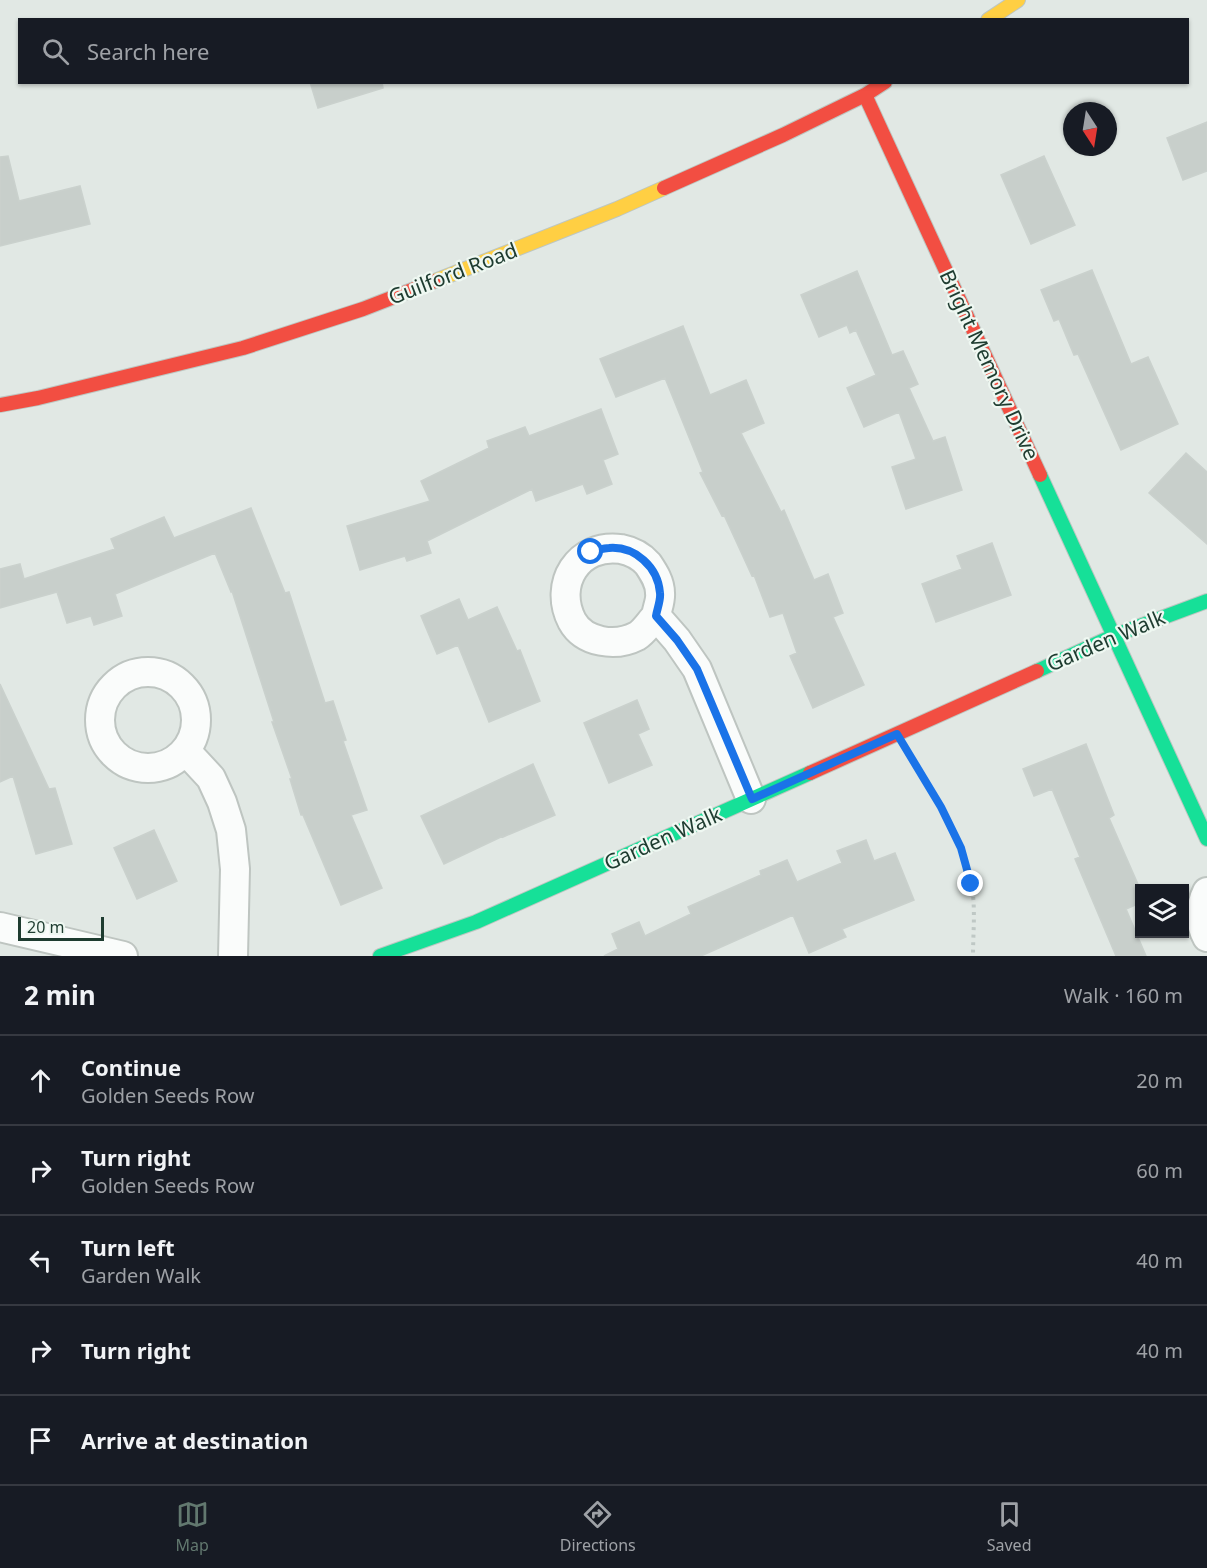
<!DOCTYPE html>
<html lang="en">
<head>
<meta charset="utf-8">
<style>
  :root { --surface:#171b24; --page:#20242c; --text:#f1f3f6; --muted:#9ea1a6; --line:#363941; --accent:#62786f }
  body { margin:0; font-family:"Noto Sans",sans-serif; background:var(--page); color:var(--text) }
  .controls { position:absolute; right:18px; bottom:18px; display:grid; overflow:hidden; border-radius:0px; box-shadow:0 2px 4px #0004 }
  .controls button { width:54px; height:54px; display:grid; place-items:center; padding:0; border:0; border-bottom:2px solid var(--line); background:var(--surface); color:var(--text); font:30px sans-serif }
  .compass { position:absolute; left:1063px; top:102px; width:54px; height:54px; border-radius:50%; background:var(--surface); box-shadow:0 2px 4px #0004; rotate:168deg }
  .scale { position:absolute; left:18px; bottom:15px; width:86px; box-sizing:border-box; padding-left:6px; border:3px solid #1e3c30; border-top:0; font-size:16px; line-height:21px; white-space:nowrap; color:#1e3c30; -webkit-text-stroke:4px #eff8f2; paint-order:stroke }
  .stop { position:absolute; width:18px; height:18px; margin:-14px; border:4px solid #1a73e8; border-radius:50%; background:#fff }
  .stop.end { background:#1a73e8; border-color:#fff; box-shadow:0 2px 6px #0008 }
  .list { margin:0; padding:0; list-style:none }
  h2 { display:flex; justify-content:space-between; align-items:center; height:78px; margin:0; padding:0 24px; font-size:26px }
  h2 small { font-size:20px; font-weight:400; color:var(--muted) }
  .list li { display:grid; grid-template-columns:39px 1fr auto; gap:18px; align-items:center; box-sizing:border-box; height:90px; padding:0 24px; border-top:2px solid var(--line) }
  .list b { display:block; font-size:22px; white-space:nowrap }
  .list p { margin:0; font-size:20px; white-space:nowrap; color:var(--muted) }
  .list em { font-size:20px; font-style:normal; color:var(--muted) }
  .icon { flex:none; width:33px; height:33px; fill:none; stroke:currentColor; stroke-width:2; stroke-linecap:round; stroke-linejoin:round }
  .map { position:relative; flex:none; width:1207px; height:956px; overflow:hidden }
  .search { position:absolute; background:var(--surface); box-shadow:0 2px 4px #0004; left:18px; right:18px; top:18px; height:66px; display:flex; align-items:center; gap:15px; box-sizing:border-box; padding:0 21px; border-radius:0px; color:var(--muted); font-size:22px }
  .sheet { height:528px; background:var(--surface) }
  nav { display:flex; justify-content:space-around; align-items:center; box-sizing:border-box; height:84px; border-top:2px solid var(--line); background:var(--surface); font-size:16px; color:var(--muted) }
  nav a { display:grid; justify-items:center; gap:3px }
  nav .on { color:var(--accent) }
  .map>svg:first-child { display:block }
  .building { fill:#c8cfcb; stroke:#cad1cd; stroke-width:1.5 }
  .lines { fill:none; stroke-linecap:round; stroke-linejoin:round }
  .street-casing { stroke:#bec5c1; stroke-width:32 }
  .fast-casing { stroke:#bdc6c1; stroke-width:16 }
  .slow-casing { stroke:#bdc6c1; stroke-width:16 }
  .jam-casing { stroke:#bdc6c1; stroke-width:16 }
  .path { stroke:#bfc8c5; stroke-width:4; stroke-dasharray:3 4.5; stroke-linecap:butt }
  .street { stroke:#fafcfb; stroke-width:28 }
  .fast { stroke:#16e098; stroke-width:14 }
  .slow { stroke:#ffcf43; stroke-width:14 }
  .jam { stroke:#f24e42; stroke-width:14 }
  .route { stroke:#1a73e8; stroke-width:8 }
  .labels { text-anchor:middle; stroke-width:4.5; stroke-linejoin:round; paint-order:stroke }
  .street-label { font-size:21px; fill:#1e3c30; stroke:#eff8f2 }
</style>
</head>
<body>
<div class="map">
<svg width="1207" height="956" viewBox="0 0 1207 956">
  <rect width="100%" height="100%" fill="#e1e8e4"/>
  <path class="building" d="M 310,82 L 382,82 L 383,88 L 318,108 Z
    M 1207,122 L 1207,171 L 1183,180 L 1167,138 Z
    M 8,156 L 19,201 L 80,186 L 90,224 L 0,246 L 0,157 Z
    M 1044,156 L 1075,225 L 1031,244 L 1001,175 Z
    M 1092,270 L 1131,364 L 1148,357 L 1178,424 L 1121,450 L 1078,354 L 1074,355 L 1059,319 L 1054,321 L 1041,290 Z
    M 857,271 L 892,355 L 903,351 L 918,384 L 909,388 L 933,441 L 945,437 L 962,490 L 906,509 L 892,467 L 916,459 L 899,412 L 864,427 L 847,388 L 876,375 L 856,330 L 850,333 L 847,325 L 819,337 L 801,295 Z
    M 683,326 L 710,395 L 746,380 L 764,423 L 741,433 L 781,512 L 784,510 L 814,580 L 828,574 L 843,613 L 833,617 L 864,685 L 813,708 L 790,656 L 797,653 L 783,613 L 770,617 L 754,575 L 752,576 L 724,515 L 722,516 L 700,473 L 703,472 L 665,378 L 616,397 L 600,359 Z
    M 601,409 L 618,454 L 603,460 L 612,484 L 587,494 L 583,484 L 536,501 L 532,489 L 427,541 L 431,553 L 407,561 L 405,556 L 360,570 L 347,526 L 430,501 L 421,481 L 489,448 L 487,441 L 525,427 L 529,436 Z
    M 1186,453 L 1207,472 L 1207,544 L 1149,493 Z
    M 251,508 L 285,593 L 289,592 L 325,703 L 333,701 L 346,740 L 343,741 L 367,810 L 351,815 L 382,888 L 341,905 L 303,815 L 301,815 L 290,779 L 292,779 L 272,722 L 274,722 L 232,591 L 231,592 L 215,553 L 115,594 L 122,616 L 94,625 L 91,616 L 67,623 L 57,592 L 0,608 L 0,569 L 20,564 L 24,579 L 115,549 L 111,539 L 164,517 L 174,538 Z
    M 992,543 L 1011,595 L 936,622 L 922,584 L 962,569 L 957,556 Z
    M 459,599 L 468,620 L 497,607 L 517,651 L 520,650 L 540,701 L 489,722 L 458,645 L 437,654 L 421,616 Z
    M 0,684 L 49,789 L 55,788 L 72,844 L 36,854 L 13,776 L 0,782 Z
    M 637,700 L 649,729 L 638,734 L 652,765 L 609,783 L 584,723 Z
    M 1086,744 L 1114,815 L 1109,818 L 1140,889 L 1140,903 L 1126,909 L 1146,956 L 1116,956 L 1075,859 L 1080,857 L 1052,789 L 1034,796 L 1023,769 Z
    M 533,764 L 555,815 L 503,837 L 503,836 L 444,864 L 421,816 Z
    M 154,830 L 177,881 L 137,899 L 114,848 Z
    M 866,840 L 874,861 L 895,853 L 914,900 L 842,929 L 846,937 L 809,953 L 793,915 L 701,956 L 604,956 L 618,949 L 612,934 L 639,922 L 645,936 L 691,914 L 688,907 L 761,875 L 760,871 L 787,860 L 797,882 L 842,863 L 837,851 Z"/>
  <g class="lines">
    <g class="street-casing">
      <path id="street" d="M 656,616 C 657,609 661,600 660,593 C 660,582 654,573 648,564 C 641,556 631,551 621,549 C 578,543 553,584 572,621 C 584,643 616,647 637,636 C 644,632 650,622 656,616 L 677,640 L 697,669 L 751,799
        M100 720a48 48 0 1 1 96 0a48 48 0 1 1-96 0Z
        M 186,751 L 211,778 L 222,802 L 231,830 L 235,869 L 233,956
        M 1207,892 C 1200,906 1199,923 1207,937
        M 0,927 L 123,956"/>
    </g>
    <g class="fast-casing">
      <path id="fast" d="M 1040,475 L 1207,839
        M 1037,671 L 1113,636 L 1207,601
        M 380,956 L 476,922 L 810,773"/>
    </g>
    <g class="slow-casing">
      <path id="slow" d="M 988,20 L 1018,0
        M 435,281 L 617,209 L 664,188"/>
    </g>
    <g class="jam-casing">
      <path id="jam" d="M 865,95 L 1040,475
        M 664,188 L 783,135 L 865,95 L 885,82
        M 0,405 L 38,398 L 243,348 L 363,309 L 435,281
        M 810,773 L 1037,671"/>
    </g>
    <path class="path" d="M 913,761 C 936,799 961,837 971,882 C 976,906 973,932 973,956"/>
    <use href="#street" class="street"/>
    <use href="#fast" class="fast"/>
    <use href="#slow" class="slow"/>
    <use href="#jam" class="jam"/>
  </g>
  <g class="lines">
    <path class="route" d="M 591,552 C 597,551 603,548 609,548 C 635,546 658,567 660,593 C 661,600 657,609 656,616 L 677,640 L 697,669 L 752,799 L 897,734 L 941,807 L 961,848 L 971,884"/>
  </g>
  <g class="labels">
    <g class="street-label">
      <text transform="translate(453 274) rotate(-21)" y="7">Guilford Road</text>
      <text transform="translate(989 365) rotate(65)" y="7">Bright Memory Drive</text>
      <text transform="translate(1106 641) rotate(-23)" y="7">Garden Walk</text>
      <text transform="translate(663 839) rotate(-24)" y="7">Garden Walk</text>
    </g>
  </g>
</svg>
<div class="controls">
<button><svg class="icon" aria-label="layers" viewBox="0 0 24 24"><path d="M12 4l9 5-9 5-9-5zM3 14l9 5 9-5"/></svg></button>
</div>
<svg class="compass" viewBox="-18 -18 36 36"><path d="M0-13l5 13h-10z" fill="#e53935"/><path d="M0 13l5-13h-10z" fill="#9ea1a6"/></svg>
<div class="scale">20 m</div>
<div class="stop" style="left:591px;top:552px"></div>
<div class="stop end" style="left:971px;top:884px"></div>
<div class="search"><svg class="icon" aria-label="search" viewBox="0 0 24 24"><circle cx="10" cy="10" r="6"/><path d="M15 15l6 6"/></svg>Search here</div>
</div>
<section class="sheet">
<h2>2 min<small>Walk · 160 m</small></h2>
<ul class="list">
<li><svg class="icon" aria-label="ahead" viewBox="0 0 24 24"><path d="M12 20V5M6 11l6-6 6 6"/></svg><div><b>Continue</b><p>Golden Seeds Row</p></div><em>20 m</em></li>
<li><svg class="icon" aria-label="right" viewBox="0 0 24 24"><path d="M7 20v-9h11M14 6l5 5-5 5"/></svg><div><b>Turn right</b><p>Golden Seeds Row</p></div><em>60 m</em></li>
<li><svg class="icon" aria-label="left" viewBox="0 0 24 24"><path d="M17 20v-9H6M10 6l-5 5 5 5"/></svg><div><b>Turn left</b><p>Garden Walk</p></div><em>40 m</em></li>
<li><svg class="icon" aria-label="right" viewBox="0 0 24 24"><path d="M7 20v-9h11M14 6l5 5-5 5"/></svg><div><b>Turn right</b></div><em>40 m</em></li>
<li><svg class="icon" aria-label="arrive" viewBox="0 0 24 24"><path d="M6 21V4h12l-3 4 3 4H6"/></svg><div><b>Arrive at destination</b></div></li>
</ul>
</section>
<nav>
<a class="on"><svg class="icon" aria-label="map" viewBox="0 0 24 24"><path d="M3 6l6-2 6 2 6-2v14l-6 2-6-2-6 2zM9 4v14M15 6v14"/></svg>Map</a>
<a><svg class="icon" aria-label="directions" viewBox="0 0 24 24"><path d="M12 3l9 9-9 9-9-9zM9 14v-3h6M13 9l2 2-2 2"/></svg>Directions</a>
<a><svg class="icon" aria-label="saved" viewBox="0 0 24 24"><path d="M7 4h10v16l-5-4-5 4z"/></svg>Saved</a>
</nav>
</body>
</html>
